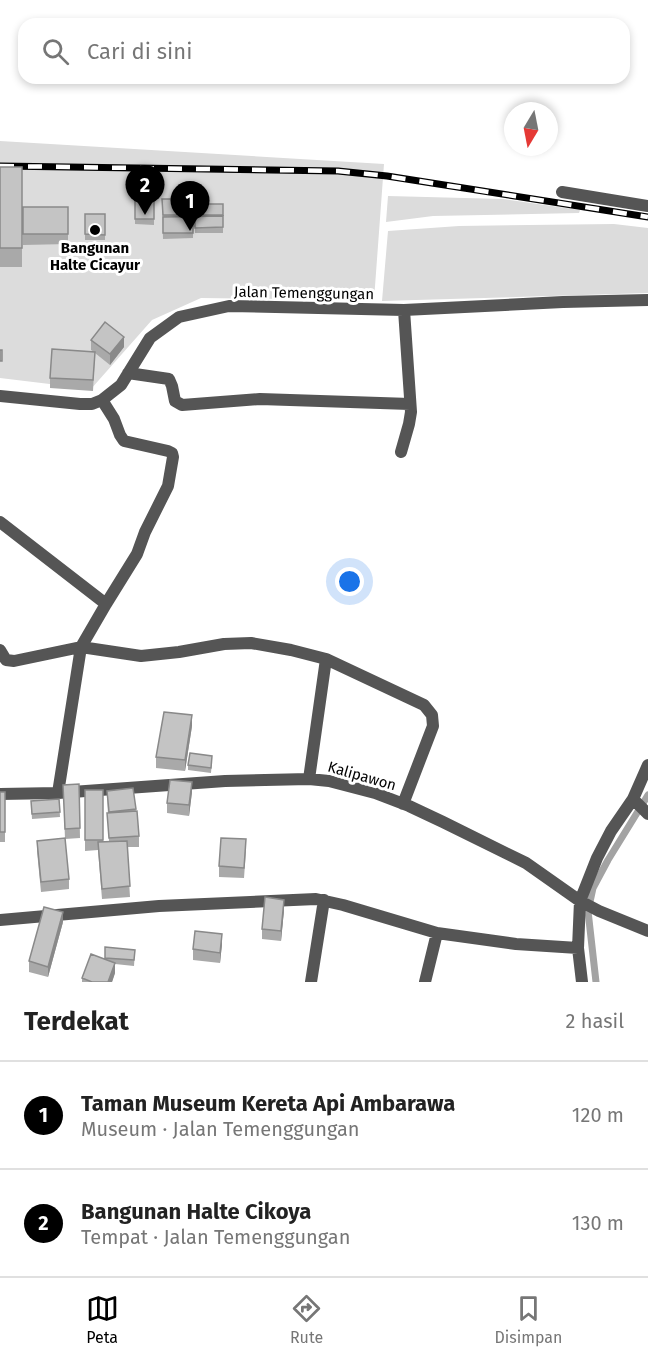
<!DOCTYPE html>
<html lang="id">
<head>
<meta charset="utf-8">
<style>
  :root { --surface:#fff; --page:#f6f6f6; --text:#222; --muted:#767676; --line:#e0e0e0; --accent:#000 }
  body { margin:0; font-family:"Fira Sans",sans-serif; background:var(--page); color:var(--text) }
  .compass { position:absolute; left:504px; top:102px; width:54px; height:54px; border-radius:50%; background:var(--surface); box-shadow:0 3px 9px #0003; rotate:190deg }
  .you { position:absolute; left:350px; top:582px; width:21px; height:21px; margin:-15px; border:4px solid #fff; border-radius:50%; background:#1a73e8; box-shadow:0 0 0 9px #1a73e833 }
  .badge { display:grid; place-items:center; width:39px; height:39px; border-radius:50%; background:var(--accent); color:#fff; font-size:20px; font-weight:700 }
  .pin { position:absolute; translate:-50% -50px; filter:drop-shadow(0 2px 3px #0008) }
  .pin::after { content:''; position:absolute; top:32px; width:21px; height:18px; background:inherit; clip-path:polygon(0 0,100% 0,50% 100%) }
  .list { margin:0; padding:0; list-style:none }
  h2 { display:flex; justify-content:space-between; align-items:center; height:78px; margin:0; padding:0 24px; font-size:26px }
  h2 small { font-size:20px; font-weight:400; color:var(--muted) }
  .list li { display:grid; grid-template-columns:39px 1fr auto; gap:18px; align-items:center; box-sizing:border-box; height:108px; padding:0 24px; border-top:2px solid var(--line) }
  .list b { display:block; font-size:22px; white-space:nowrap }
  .list p { margin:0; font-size:20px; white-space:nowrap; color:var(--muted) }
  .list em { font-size:20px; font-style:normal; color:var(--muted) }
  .icon { flex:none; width:33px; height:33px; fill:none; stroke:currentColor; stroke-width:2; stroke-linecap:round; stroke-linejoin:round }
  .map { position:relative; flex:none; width:648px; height:982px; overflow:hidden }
  .search { position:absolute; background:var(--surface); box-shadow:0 3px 9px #0003; left:18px; right:18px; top:18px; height:66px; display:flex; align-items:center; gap:15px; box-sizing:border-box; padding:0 21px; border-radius:18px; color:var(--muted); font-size:22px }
  .sheet { height:294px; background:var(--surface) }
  nav { display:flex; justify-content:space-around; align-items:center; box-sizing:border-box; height:84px; border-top:2px solid var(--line); background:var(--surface); font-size:16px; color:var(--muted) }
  nav a { display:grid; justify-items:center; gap:3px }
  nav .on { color:var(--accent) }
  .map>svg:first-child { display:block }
  .green { fill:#dcdcdc }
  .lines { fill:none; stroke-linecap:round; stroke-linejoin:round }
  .stream { stroke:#a3a3a3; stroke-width:7 }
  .minor { stroke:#555; stroke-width:12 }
  .rail-casing { stroke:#000; stroke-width:7 }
  .rail { stroke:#fff; stroke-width:4.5; stroke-dasharray:14; stroke-linecap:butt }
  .wall { fill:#a9a9a9 }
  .shaded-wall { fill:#898989 }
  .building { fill:#c4c4c4; stroke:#898989; stroke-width:1.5 }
  .poi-dot { fill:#000; stroke:#fff; stroke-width:2 }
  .labels { text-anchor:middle; stroke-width:6; stroke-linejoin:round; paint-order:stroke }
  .poi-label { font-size:15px; font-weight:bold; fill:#000; stroke:#fff }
  .street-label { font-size:15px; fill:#000; stroke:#fff }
</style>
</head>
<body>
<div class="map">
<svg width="648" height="982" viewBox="0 0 648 982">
  <rect width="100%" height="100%" fill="#fff"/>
  <path class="green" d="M 0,141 L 384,164 L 374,300 L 201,298 L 152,320 L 91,389 L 0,378 Z
    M 388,196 L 503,199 L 580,210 L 579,213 L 433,216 L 386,222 Z
    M 614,224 L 648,228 L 648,293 L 382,301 L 388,231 L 459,226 Z"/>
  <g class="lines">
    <path class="stream" d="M 596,982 L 588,911 L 593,888 L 608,860 L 648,795"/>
    <path class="minor" d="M 562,192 L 648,206
      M 128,373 L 169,379 L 172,386 L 175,401 L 182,405 L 260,399 L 410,404
      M 0,396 L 80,404 L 92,404 L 102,400 L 121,385 L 150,338 L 179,317 L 229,306 L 404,310 L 563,302 L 648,300
      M 102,400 L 114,419 L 120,435 L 124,441 L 168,451 L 172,453 L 173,457 L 168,486 L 145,532 L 137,554 L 106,604
      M 401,452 L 409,424 L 411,412 L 404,310
      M 0,522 L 106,604 L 81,647 L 58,793
      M 0,650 L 6,660 L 14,661 L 81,647 L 141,656 L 179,652 L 224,644 L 251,643 L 291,650 L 326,659 L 424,705 L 432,715 L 433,726 L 403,804
      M 309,779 L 326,659
      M 0,794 L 58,793 L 225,781 L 309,779 L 329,781 L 375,793 L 409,806 L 443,822 L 526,863 L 580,901 L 599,911 L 648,931
      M 633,799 L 648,814
      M 0,920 L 159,906 L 316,899 L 343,905 L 437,933 L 516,944 L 578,948 L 580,901 L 597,858 L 611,831 L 633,799 L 648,765
      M 578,948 L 582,982
      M 311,982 L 324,900
      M 425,982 L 437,933"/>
    <g class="rail-casing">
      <path id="rail" d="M 0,166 L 338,171 L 387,176 L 648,217"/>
    </g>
    <use href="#rail" class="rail"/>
  </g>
  <path class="wall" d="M 0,167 L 22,167 L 22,267 L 0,267 Z
    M 162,199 L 193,204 L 223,204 L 223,233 L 195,233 L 195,227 L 193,227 L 193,238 L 163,239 Z
    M 135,200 L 154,201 L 154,225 L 135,224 Z
    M 23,207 L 68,207 L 68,244 L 23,245 Z
    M 85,214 L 105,214 L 105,240 L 85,240 Z
    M 91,340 L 124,347 L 110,365 L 95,353 L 93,391 L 50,388 L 50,378 L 94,352 L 91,350 Z
    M 192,726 L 185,771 L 156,768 L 156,757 Z
    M 212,761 L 211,773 L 188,770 L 188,765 Z
    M 79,784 L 80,838 L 65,839 L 63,785 Z
    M 133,788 L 139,836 L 139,847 L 127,847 L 130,897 L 102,899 L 98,850 L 85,851 L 85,790 L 103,790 L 103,842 L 109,842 L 107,791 Z
    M 0,792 L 5,792 L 5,842 L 0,842 Z
    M 192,792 L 189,816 L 167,813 L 167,803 Z
    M 59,799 L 60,817 L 32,819 L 31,801 Z
    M 37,841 L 69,879 L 69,889 L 41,892 L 37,851 Z
    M 246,850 L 244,878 L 219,877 L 219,866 Z
    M 284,910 L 281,941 L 262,939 L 262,929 Z
    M 63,922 L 48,977 L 29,972 L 29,961 Z
    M 222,944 L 220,963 L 193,960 L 193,949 Z
    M 135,950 L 134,966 L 115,964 L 115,973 L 112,982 L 82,982 L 82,978 L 105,959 Z"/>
  <path class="shaded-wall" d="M 124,337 L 124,347 L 110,365 L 110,354 Z
    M 192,715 L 192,726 L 185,771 L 185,760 Z
    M 192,782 L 192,792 L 189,816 L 189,805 Z
    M 284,900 L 284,910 L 281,941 L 281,931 Z
    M 63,912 L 63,922 L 48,977 L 48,967 Z
    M 222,934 L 222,944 L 220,963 L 220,953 Z
    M 115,963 L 115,973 L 112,982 L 108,982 Z"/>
  <path class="building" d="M 0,167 L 22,167 L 22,248 L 0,248 Z
    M 162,199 L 193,199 L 193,204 L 223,204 L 223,215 L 163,215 Z
    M 135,200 L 154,201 L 154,219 L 135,219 Z
    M 23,207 L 68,207 L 68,234 L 23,234 Z
    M 85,214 L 105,214 L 105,235 L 85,234 Z
    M 223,216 L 223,227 L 195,228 L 195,222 L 193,222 L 193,233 L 163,233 L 163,217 Z
    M 105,322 L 124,337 L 110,354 L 91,340 Z
    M 52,349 L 95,352 L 93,380 L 50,378 Z
    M 0,350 L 2,350 L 2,361 L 0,361 Z
    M 164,712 L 192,715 L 185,760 L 156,757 Z
    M 190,753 L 212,756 L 211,768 L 188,765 Z
    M 170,780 L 192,782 L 189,805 L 167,803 Z
    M 79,784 L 80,828 L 65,829 L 63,785 Z
    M 133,788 L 136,809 L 109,812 L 107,791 Z
    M 85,790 L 103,790 L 103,840 L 85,840 Z
    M 0,792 L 5,792 L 5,832 L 0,832 Z
    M 59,799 L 60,812 L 32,814 L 31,801 Z
    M 137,811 L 139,836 L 109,838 L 107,813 Z
    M 65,838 L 69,879 L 41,882 L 37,841 Z
    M 221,838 L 246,839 L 244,868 L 219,866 Z
    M 127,841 L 130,886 L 102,889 L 98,842 Z
    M 265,897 L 284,900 L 281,931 L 262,929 Z
    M 44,907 L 63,912 L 48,967 L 29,961 Z
    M 195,931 L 222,934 L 220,953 L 193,949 Z
    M 105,947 L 135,950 L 134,960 L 105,958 Z
    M 91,954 L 115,963 L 108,982 L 92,982 L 82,978 Z"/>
  <circle class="poi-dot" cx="95" cy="230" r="6"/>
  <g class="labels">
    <g class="poi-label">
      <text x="95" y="253">Bangunan<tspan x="95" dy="17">Halte Cicayur</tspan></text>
    </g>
    <g class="street-label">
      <text transform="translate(304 293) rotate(1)" y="5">Jalan Temenggungan</text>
      <text transform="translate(362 776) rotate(16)" y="5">Kalipawon</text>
    </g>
  </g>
</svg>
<svg class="compass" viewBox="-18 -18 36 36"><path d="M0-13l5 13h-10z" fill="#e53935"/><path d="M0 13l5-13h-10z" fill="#767676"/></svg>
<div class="you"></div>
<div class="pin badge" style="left:190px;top:231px">1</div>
<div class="pin badge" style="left:145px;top:215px">2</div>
<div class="search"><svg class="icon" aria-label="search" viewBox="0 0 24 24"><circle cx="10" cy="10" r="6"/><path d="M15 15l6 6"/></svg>Cari di sini</div>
</div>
<section class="sheet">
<h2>Terdekat<small>2 hasil</small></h2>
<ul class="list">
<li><span class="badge">1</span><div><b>Taman Museum Kereta Api Ambarawa</b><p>Museum · Jalan Temenggungan</p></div><em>120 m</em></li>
<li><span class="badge">2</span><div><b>Bangunan Halte Cikoya</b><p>Tempat · Jalan Temenggungan</p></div><em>130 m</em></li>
</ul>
</section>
<nav>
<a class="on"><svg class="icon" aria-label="map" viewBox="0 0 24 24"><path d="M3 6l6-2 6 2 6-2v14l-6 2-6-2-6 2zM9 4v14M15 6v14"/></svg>Peta</a>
<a><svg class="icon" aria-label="directions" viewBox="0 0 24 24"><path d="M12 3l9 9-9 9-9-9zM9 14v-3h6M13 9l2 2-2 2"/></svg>Rute</a>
<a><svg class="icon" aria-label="saved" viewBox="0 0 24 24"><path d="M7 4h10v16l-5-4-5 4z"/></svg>Disimpan</a>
</nav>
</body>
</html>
